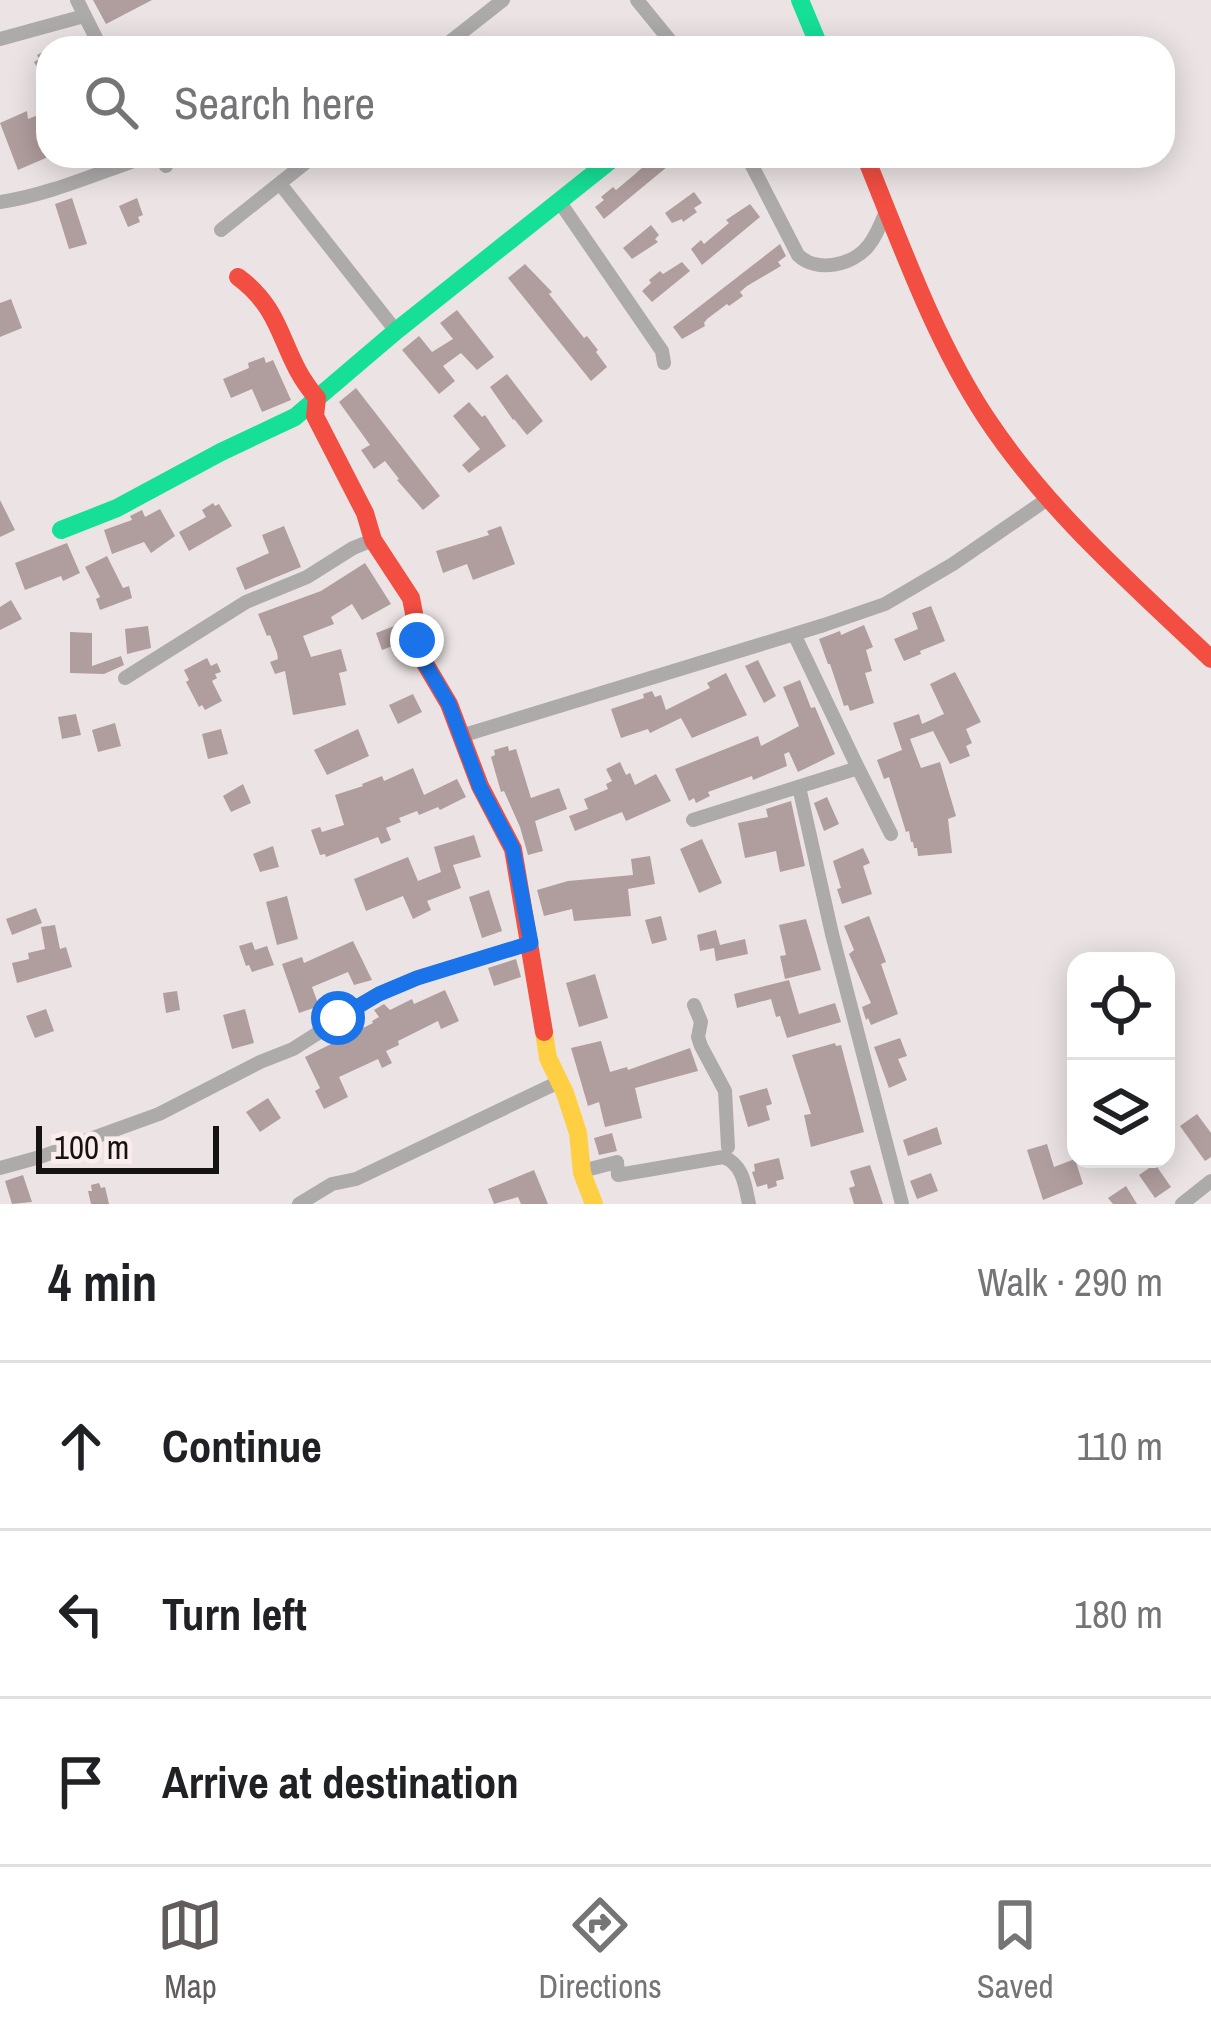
<!DOCTYPE html>
<html lang="en">
<head>
<meta charset="utf-8">
<style>
  :root { --surface:#fff; --page:#f6f6f6; --text:#202124; --muted:#757577; --line:#e0e0e0; --accent:#625c5c }
  body { margin:0; font-family:"Archivo Narrow",sans-serif; background:var(--page); color:var(--text) }
  .controls { position:absolute; right:36px; bottom:36px; display:grid; overflow:hidden; border-radius:24px; box-shadow:0 6px 30px #0003 }
  .controls button { width:108px; height:108px; display:grid; place-items:center; padding:0; border:0; border-bottom:3px solid var(--line); background:var(--surface); color:var(--text); font:60px sans-serif }
  .scale { position:absolute; left:36px; bottom:30px; width:183px; box-sizing:border-box; padding-left:12px; border:6px solid #171212; border-top:0; font-size:33px; line-height:42px; white-space:nowrap; color:#171212; -webkit-text-stroke:9px #fceded; paint-order:stroke }
  .stop { position:absolute; width:36px; height:36px; margin:-27px; border:9px solid #1a73e8; border-radius:50%; background:#fff }
  .stop.end { background:#1a73e8; border-color:#fff; box-shadow:0 3px 12px #0008 }
  .list { margin:0; padding:0; list-style:none }
  h2 { display:flex; justify-content:space-between; align-items:center; height:156px; margin:0; padding:0 48px; font-size:51px }
  h2 small { font-size:39px; font-weight:400; color:var(--muted) }
  .list li { display:grid; grid-template-columns:78px 1fr auto; gap:36px; align-items:center; box-sizing:border-box; height:168px; padding:0 48px; border-top:3px solid var(--line) }
  .list b { display:block; font-size:45px; white-space:nowrap }
  .list em { font-size:39px; font-style:normal; color:var(--muted) }
  .icon { flex:none; width:66px; height:66px; fill:none; stroke:currentColor; stroke-width:2; stroke-linecap:round; stroke-linejoin:round }
  .map { position:relative; flex:none; width:1211px; height:1204px; overflow:hidden }
  .search { position:absolute; background:var(--surface); box-shadow:0 6px 30px #0003; left:36px; right:36px; top:36px; height:132px; display:flex; align-items:center; gap:30px; box-sizing:border-box; padding:0 42px; border-radius:36px; color:var(--muted); font-size:45px }
  .sheet { height:660px; background:var(--surface) }
  nav { display:flex; justify-content:space-around; align-items:center; box-sizing:border-box; height:168px; border-top:3px solid var(--line); background:var(--surface); font-size:33px; color:var(--muted) }
  nav a { display:grid; justify-items:center; gap:6px }
  nav .on { color:var(--accent) }
  .map>svg:first-child { display:block }
  .building { fill:#b09d9e }
  .lines { fill:none; stroke-linecap:round; stroke-linejoin:round }
  .street { stroke:#adaaaa; stroke-width:14 }
  .fast { stroke:#16e098; stroke-width:18 }
  .slow { stroke:#ffcf43; stroke-width:18 }
  .jam { stroke:#f24e42; stroke-width:18 }
  .route { stroke:#1a73e8; stroke-width:15 }
</style>
</head>
<body>
<div class="map">
<svg width="1211" height="1204" viewBox="0 0 1211 1204">
  <rect width="100%" height="100%" fill="#ece4e4"/>
  <path class="building" d="M 93,0 L 152,0 L 106,24 Z
    M 48,49 L 48,87 L 34,62 L 39,59 L 37,55 Z
    M 27,111 L 28,119 L 48,111 L 48,157 L 18,170 L 0,123 Z
    M 650,156 L 669,156 L 673,162 L 604,219 L 595,207 L 604,200 L 601,197 L 613,187 L 616,190 L 634,175 L 643,167 L 640,164 Z
    M 694,192 L 702,203 L 694,208 L 697,212 L 683,222 L 682,219 L 672,223 L 665,213 Z
    M 72,198 L 87,244 L 69,249 L 55,204 Z
    M 137,198 L 143,215 L 138,217 L 140,222 L 128,227 L 119,206 Z
    M 750,204 L 760,217 L 702,265 L 691,249 L 701,240 L 704,244 L 729,223 L 726,220 Z
    M 651,225 L 659,235 L 655,239 L 658,242 L 632,259 L 623,248 Z
    M 780,244 L 786,256 L 778,262 L 781,266 L 747,286 L 740,292 L 743,296 L 729,306 L 727,304 L 707,319 L 704,323 L 705,326 L 682,339 L 673,327 Z
    M 682,262 L 690,271 L 652,302 L 642,291 L 651,283 L 649,280 L 660,271 L 663,274 Z
    M 525,264 L 552,292 L 549,294 L 584,338 L 587,336 L 598,350 L 596,352 L 607,367 L 591,381 L 508,278 Z
    M 11,299 L 22,328 L 0,337 L 0,303 Z
    M 457,310 L 494,357 L 477,370 L 461,353 L 443,366 L 455,381 L 439,394 L 402,350 L 419,336 L 432,352 L 453,339 L 440,323 Z
    M 264,357 L 266,363 L 273,360 L 291,400 L 262,412 L 252,389 L 231,398 L 223,379 L 249,368 L 248,363 Z
    M 507,374 L 543,421 L 527,435 L 514,419 L 513,420 L 490,387 Z
    M 356,388 L 440,496 L 423,510 L 397,480 L 399,479 L 385,461 L 374,469 L 361,450 L 370,445 L 339,402 Z
    M 469,402 L 482,417 L 485,415 L 506,446 L 469,473 L 462,465 L 480,449 L 453,416 Z
    M 0,500 L 15,530 L 0,537 Z
    M 213,503 L 215,506 L 219,504 L 232,526 L 189,551 L 179,532 L 206,517 L 202,510 Z
    M 160,509 L 175,536 L 151,553 L 144,542 L 112,554 L 104,530 L 132,520 L 130,516 L 142,510 L 145,517 Z
    M 284,526 L 301,567 L 245,590 L 236,568 L 269,553 L 262,535 Z
    M 501,526 L 515,564 L 473,580 L 467,564 L 443,573 L 436,551 L 489,535 L 487,531 Z
    M 67,543 L 80,573 L 63,581 L 61,576 L 25,590 L 15,563 Z
    M 107,556 L 123,588 L 129,586 L 132,598 L 100,610 L 96,599 L 100,597 L 85,567 Z
    M 365,563 L 391,604 L 362,620 L 352,604 L 331,617 L 334,624 L 303,636 L 311,657 L 341,649 L 347,671 L 339,673 L 346,705 L 293,715 L 285,671 L 275,674 L 270,662 L 278,659 L 277,653 L 270,635 L 267,636 L 258,614 L 321,591 Z
    M 11,600 L 22,619 L 0,630 L 0,607 Z
    M 931,606 L 945,641 L 920,651 L 921,654 L 904,661 L 894,639 L 918,629 L 912,613 Z
    M 397,625 L 403,642 L 382,650 L 376,633 Z
    M 864,625 L 873,647 L 866,650 L 872,671 L 865,673 L 874,703 L 850,711 L 848,705 L 844,706 L 830,664 L 828,664 L 819,639 L 840,631 L 841,635 Z
    M 148,626 L 151,648 L 127,654 L 125,629 Z
    M 70,632 L 92,633 L 92,666 L 121,656 L 124,665 L 104,674 L 70,673 Z
    M 207,658 L 211,666 L 217,663 L 221,672 L 215,674 L 217,678 L 212,681 L 222,701 L 205,710 L 202,705 L 199,707 L 186,682 L 189,680 L 184,670 Z
    M 758,660 L 776,696 L 764,703 L 745,666 Z
    M 955,672 L 981,722 L 966,729 L 972,743 L 966,746 L 970,756 L 950,764 L 933,731 L 910,739 L 921,768 L 940,762 L 956,816 L 948,819 L 952,853 L 918,856 L 917,848 L 914,848 L 913,842 L 911,842 L 909,831 L 906,832 L 889,777 L 884,779 L 877,760 L 902,750 L 893,723 L 919,714 L 922,724 L 944,714 L 930,684 Z
    M 726,673 L 747,715 L 692,738 L 681,718 L 650,733 L 648,729 L 621,738 L 611,709 L 644,698 L 643,694 L 652,691 L 655,697 L 661,695 L 666,710 L 710,688 L 707,683 Z
    M 800,680 L 811,708 L 815,707 L 835,754 L 798,772 L 789,752 L 784,754 L 787,766 L 753,780 L 752,776 L 708,792 L 710,796 L 696,803 L 694,798 L 689,801 L 675,769 L 758,736 L 761,746 L 799,726 L 783,687 Z
    M 413,694 L 422,712 L 398,724 L 389,705 Z
    M 76,714 L 81,735 L 62,739 L 58,717 Z
    M 115,723 L 121,746 L 98,752 L 92,730 Z
    M 221,729 L 228,754 L 208,759 L 202,734 Z
    M 358,729 L 369,756 L 327,775 L 314,750 Z
    M 508,746 L 509,751 L 516,749 L 531,798 L 559,788 L 567,809 L 535,821 L 543,851 L 528,855 L 520,827 L 504,791 L 501,792 L 491,757 L 495,755 L 494,750 Z
    M 620,762 L 626,775 L 630,773 L 635,785 L 656,774 L 671,801 L 626,821 L 622,812 L 575,831 L 569,816 L 588,809 L 584,799 L 608,789 L 606,784 L 612,781 L 606,769 Z
    M 413,768 L 424,795 L 457,779 L 466,797 L 440,810 L 438,807 L 419,815 L 417,811 L 399,818 L 401,822 L 386,828 L 391,840 L 381,844 L 378,837 L 326,857 L 325,854 L 320,855 L 311,830 L 320,827 L 322,832 L 344,825 L 335,795 L 363,786 L 362,784 L 382,776 L 384,781 Z
    M 243,784 L 251,803 L 231,812 L 223,796 Z
    M 827,797 L 839,824 L 824,831 L 814,803 Z
    M 791,801 L 805,866 L 780,872 L 776,851 L 745,858 L 738,823 L 768,817 L 766,809 Z
    M 474,835 L 481,857 L 453,865 L 461,888 L 427,901 L 431,910 L 413,919 L 403,896 L 366,911 L 354,879 L 408,857 L 418,881 L 441,872 L 434,847 Z
    M 702,839 L 722,883 L 699,893 L 680,849 Z
    M 273,846 L 279,867 L 260,872 L 253,854 Z
    M 863,848 L 870,863 L 863,866 L 872,894 L 842,904 L 837,889 L 841,888 L 833,861 Z
    M 650,856 L 655,884 L 628,889 L 631,916 L 574,921 L 572,909 L 544,916 L 537,890 L 568,881 L 633,875 L 631,859 Z
    M 489,890 L 502,931 L 482,938 L 469,897 Z
    M 287,896 L 298,939 L 277,945 L 266,902 Z
    M 36,908 L 42,923 L 12,935 L 6,919 Z
    M 661,916 L 667,940 L 652,944 L 645,920 Z
    M 869,916 L 886,962 L 881,964 L 898,1014 L 871,1025 L 868,1018 L 866,1020 L 862,1007 L 871,1003 L 849,954 L 854,950 L 844,926 Z
    M 806,919 L 821,970 L 785,979 L 780,956 L 786,955 L 779,925 Z
    M 55,925 L 60,949 L 66,947 L 72,967 L 17,983 L 12,963 L 29,959 L 28,953 L 45,949 L 41,927 Z
    M 716,930 L 720,945 L 745,939 L 748,954 L 716,961 L 714,948 L 700,951 L 697,935 Z
    M 353,941 L 372,980 L 354,985 L 348,972 L 312,987 L 319,1006 L 299,1013 L 282,964 L 302,957 L 304,963 Z
    M 252,942 L 255,950 L 267,946 L 274,965 L 252,972 L 249,965 L 246,966 L 239,946 Z
    M 516,959 L 521,977 L 494,986 L 488,968 Z
    M 595,974 L 608,1018 L 579,1027 L 566,983 Z
    M 789,980 L 799,1014 L 835,1003 L 841,1022 L 787,1038 L 780,1016 L 776,1017 L 771,999 L 737,1008 L 734,994 Z
    M 445,990 L 459,1021 L 441,1029 L 438,1021 L 398,1041 L 399,1045 L 386,1051 L 392,1063 L 382,1068 L 378,1059 L 339,1077 L 348,1097 L 324,1109 L 315,1091 L 320,1088 L 305,1057 L 373,1023 L 372,1021 L 379,1017 L 374,1010 L 384,1004 L 390,1010 L 412,999 L 414,1004 Z
    M 177,991 L 180,1010 L 166,1013 L 163,993 Z
    M 46,1009 L 54,1031 L 35,1038 L 26,1016 Z
    M 245,1009 L 254,1043 L 232,1049 L 223,1015 Z
    M 900,1038 L 907,1056 L 898,1059 L 907,1080 L 889,1088 L 874,1047 Z
    M 601,1041 L 610,1072 L 627,1067 L 628,1070 L 690,1048 L 698,1071 L 635,1088 L 642,1118 L 605,1127 L 599,1102 L 588,1106 L 571,1048 Z
    M 835,1043 L 836,1046 L 841,1045 L 864,1132 L 811,1147 L 804,1115 L 811,1114 L 792,1055 Z
    M 767,1088 L 772,1104 L 766,1106 L 770,1120 L 748,1127 L 739,1096 Z
    M 268,1098 L 281,1118 L 260,1132 L 246,1112 Z
    M 1197,1114 L 1211,1133 L 1211,1157 L 1205,1161 L 1180,1126 Z
    M 937,1127 L 942,1144 L 908,1156 L 903,1140 Z
    M 612,1133 L 617,1151 L 599,1155 L 594,1138 Z
    M 1047,1144 L 1054,1167 L 1075,1159 L 1083,1184 L 1043,1200 L 1027,1150 Z
    M 779,1158 L 784,1179 L 776,1181 L 777,1186 L 768,1189 L 767,1184 L 757,1187 L 752,1172 L 755,1171 L 754,1164 Z
    M 1155,1164 L 1171,1187 L 1155,1198 L 1139,1175 Z
    M 870,1165 L 883,1204 L 854,1204 L 849,1188 L 855,1186 L 850,1171 Z
    M 534,1170 L 548,1204 L 521,1204 L 518,1197 L 494,1204 L 488,1189 Z
    M 931,1173 L 938,1191 L 917,1199 L 910,1181 Z
    M 23,1175 L 32,1202 L 12,1204 L 5,1181 Z
    M 99,1183 L 101,1188 L 105,1187 L 109,1204 L 91,1204 L 88,1191 L 92,1191 L 91,1185 Z
    M 1126,1186 L 1137,1204 L 1113,1204 L 1108,1198 Z"/>
  <g class="lines">
    <path class="street" d="M 77,0 L 101,48
      M 637,0 L 676,48
      M 0,39 L 84,16
      M 442,48 L 503,0
      M 161,156 L 166,166
      M 747,156 L 798,255 C 816,273 853,266 869,245 C 877,235 882,221 887,209
      M 281,185 L 396,331
      M 559,201 L 662,351 L 664,363
      M 0,202 C 49,195 100,172 148,156
      M 221,230 L 314,156
      M 125,678 L 246,602 L 307,577 L 353,548 L 373,540
      M 461,736 L 824,625 L 885,604 L 953,564 L 1049,498
      M 858,768 L 891,834
      M 799,787 L 832,934 L 902,1204
      M 693,820 L 858,768 L 794,634
      M 694,1005 L 701,1022 L 698,1037 L 701,1046 L 725,1091 L 728,1147
      M 0,1168 L 40,1157 L 159,1114 L 260,1062 L 293,1049 L 379,994 L 417,978 L 531,943
      M 582,1171 L 617,1162 L 618,1175 L 723,1157 C 743,1164 745,1185 749,1204
      M 299,1204 L 332,1184 L 356,1179 L 561,1081
      M 1182,1204 L 1211,1181"/>
    <path class="fast" d="M 800,0 L 820,48
      M 61,530 L 117,508 L 221,452 L 295,417 L 396,331 L 616,156"/>
    <path class="slow" d="M 544,1032 L 548,1058 L 565,1093 L 578,1133 L 582,1173 L 594,1204"/>
    <path class="jam" d="M 865,156 C 901,244 933,336 985,416 C 1046,509 1131,583 1211,659
      M 238,277 C 287,313 279,355 317,398 L 315,416 L 365,513 L 373,540 L 411,598 L 423,660 L 449,704 L 480,786 L 513,849 L 544,1032"/>
  </g>
  <g class="lines">
    <path class="route" d="M 338,1018 L 379,994 L 417,978 L 531,943 L 513,849 L 480,787 L 449,704 L 423,660 L 417,640"/>
  </g>
</svg>
<div class="controls">
<button><svg class="icon" aria-label="locate" viewBox="0 0 24 24"><circle cx="12" cy="12" r="6"/><path d="M12 2v4M12 18v4M2 12h4M18 12h4"/></svg></button>
<button><svg class="icon" aria-label="layers" viewBox="0 0 24 24"><path d="M12 4l9 5-9 5-9-5zM3 14l9 5 9-5"/></svg></button>
</div>
<div class="scale">100 m</div>
<div class="stop" style="left:338px;top:1018px"></div>
<div class="stop end" style="left:417px;top:640px"></div>
<div class="search"><svg class="icon" aria-label="search" viewBox="0 0 24 24"><circle cx="10" cy="10" r="6"/><path d="M15 15l6 6"/></svg>Search here</div>
</div>
<section class="sheet">
<h2>4 min<small>Walk · 290 m</small></h2>
<ul class="list">
<li><svg class="icon" aria-label="ahead" viewBox="0 0 24 24"><path d="M12 20V5M6 11l6-6 6 6"/></svg><div><b>Continue</b></div><em>110 m</em></li>
<li><svg class="icon" aria-label="left" viewBox="0 0 24 24"><path d="M17 20v-9H6M10 6l-5 5 5 5"/></svg><div><b>Turn left</b></div><em>180 m</em></li>
<li><svg class="icon" aria-label="arrive" viewBox="0 0 24 24"><path d="M6 21V4h12l-3 4 3 4H6"/></svg><div><b>Arrive at destination</b></div></li>
</ul>
</section>
<nav>
<a class="on"><svg class="icon" aria-label="map" viewBox="0 0 24 24"><path d="M3 6l6-2 6 2 6-2v14l-6 2-6-2-6 2zM9 4v14M15 6v14"/></svg>Map</a>
<a><svg class="icon" aria-label="directions" viewBox="0 0 24 24"><path d="M12 3l9 9-9 9-9-9zM9 14v-3h6M13 9l2 2-2 2"/></svg>Directions</a>
<a><svg class="icon" aria-label="saved" viewBox="0 0 24 24"><path d="M7 4h10v16l-5-4-5 4z"/></svg>Saved</a>
</nav>
</body>
</html>
